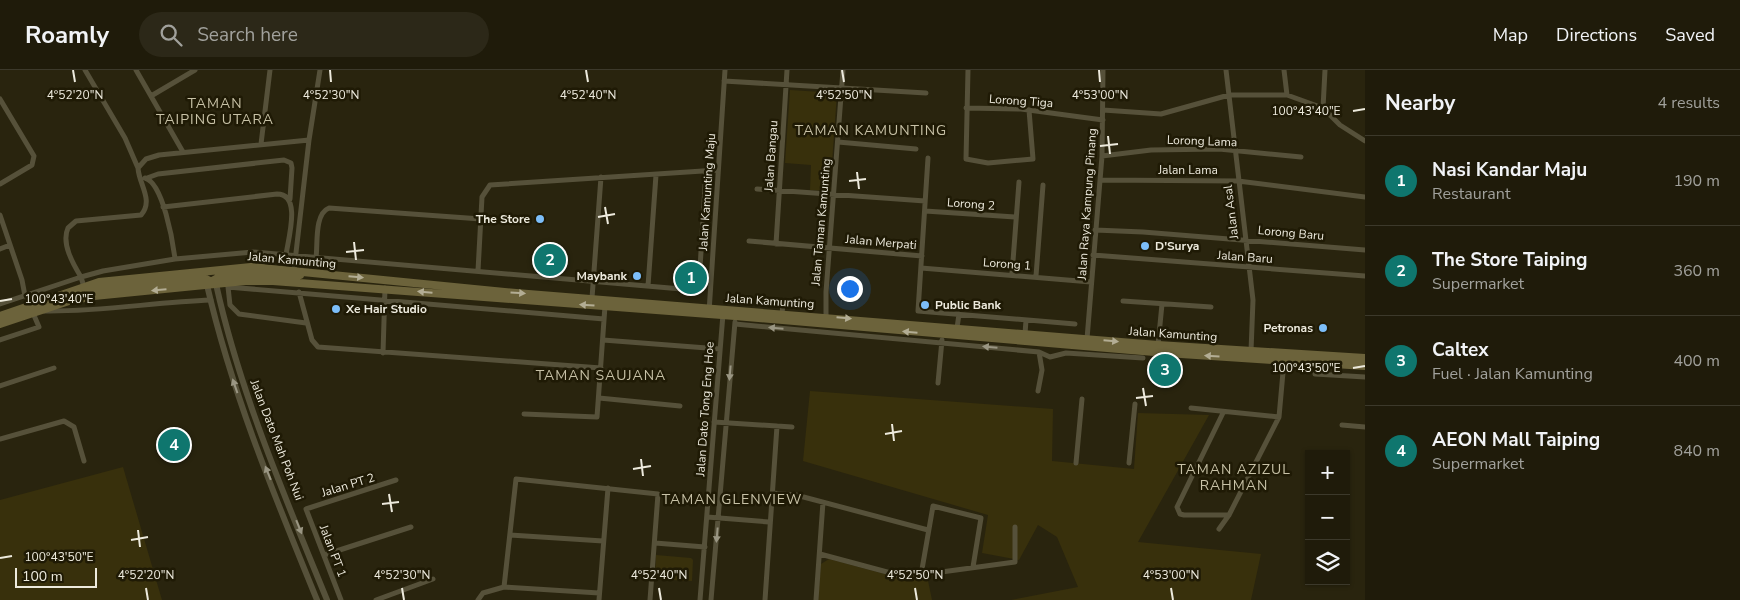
<!DOCTYPE html>
<html lang="en">
<head>
<meta charset="utf-8">
<style>
  :root { --surface:#1f1b0a; --page:#2c2818; --text:#f1f3f6; --muted:#a1a19c; --line:#3c392b; --accent:#0f766e }
  body { margin:0; font-family:"Nunito Sans",sans-serif; background:var(--page); color:var(--text) }
  .controls { position:absolute; right:15px; bottom:15px; display:grid; overflow:hidden; border-radius:0px; box-shadow:0 1px 4px #0004 }
  .controls button { width:45px; height:45px; display:grid; place-items:center; padding:0; border:0; border-bottom:1px solid var(--line); background:var(--surface); color:var(--text); font:25px sans-serif }
  .scale { position:absolute; left:15px; bottom:12px; width:82px; box-sizing:border-box; padding-left:5px; border:2px solid #edeadd; border-top:0; font-size:14px; line-height:18px; white-space:nowrap; color:#edeadd; -webkit-text-stroke:4px #1f1a05; paint-order:stroke }
  .you { position:absolute; left:849px; top:218px; width:18px; height:18px; margin:-12px; border:4px solid #fff; border-radius:50%; background:#1a73e8; box-shadow:0 0 0 8px #1a73e833 }
  .badge { display:grid; place-items:center; width:32px; height:32px; border-radius:50%; background:var(--accent); color:#fff; font-size:16px; font-weight:700 }
  .pin { position:absolute; translate:-50% -50%; border:2px solid #fff; box-shadow:0 1px 5px #0006 }
  .list { margin:0; padding:0; list-style:none }
  h2 { display:flex; justify-content:space-between; align-items:center; height:65px; margin:0; padding:0 20px; font-size:21px }
  h2 small { font-size:16px; font-weight:400; color:var(--muted) }
  .list li { display:grid; grid-template-columns:32px 1fr auto; gap:15px; align-items:center; box-sizing:border-box; height:90px; padding:0 20px; border-top:1px solid var(--line) }
  .list b { display:block; font-size:19px; white-space:nowrap }
  .list p { margin:0; font-size:16px; white-space:nowrap; color:var(--muted) }
  .list em { font-size:16px; font-style:normal; color:var(--muted) }
  .icon { flex:none; width:28px; height:28px; fill:none; stroke:currentColor; stroke-width:2; stroke-linecap:round; stroke-linejoin:round }
  .map { position:relative; flex:none; width:1365px; height:530px; overflow:hidden }
  header { display:flex; align-items:center; gap:30px; box-sizing:border-box; height:70px; padding:0 25px; background:var(--surface); border-bottom:1px solid var(--line) }
  header strong { font-size:24px }
  nav { display:flex; gap:28px; margin-inline-start:auto; font-size:18px }
  .search { width:350px; height:45px; background:var(--page); display:flex; align-items:center; gap:12px; box-sizing:border-box; padding:0 18px; border-radius:28px; color:var(--muted); font-size:19px }
  main { display:flex }
  aside { flex:1; background:var(--surface) }
  .map>svg:first-child { display:block }
  .green { fill:#38300c }
  .lines { fill:none; stroke-linecap:round; stroke-linejoin:round }
  .minor { stroke:#56513a; stroke-width:5 }
  .tertiary { stroke:#56513a; stroke-width:6 }
  .secondary { stroke:#6c633b; stroke-width:8 }
  .oneway { fill:#b3ad94 }
  .oneway2 { fill:#9a9683 }
  .ticks { fill:none; stroke:#edeadd; stroke-width:2 }
  .poi-dot { fill:#7cbef9; stroke:#1f1a05; stroke-width:2 }
  .labels { text-anchor:middle; stroke-width:5; stroke-linejoin:round; paint-order:stroke }
  .street-label { font-size:12px; fill:#edeadd; stroke:#1f1a05 }
  .poi-label { font-size:12px; font-weight:bold; fill:#edeadd; stroke:#1f1a05; text-anchor:end }
  .neighbourhood-label { font-size:14px; letter-spacing:1px; fill:#c8c2a7; stroke:#1f1a05 }
  .ticks-label { font-size:12px; text-anchor:middle; fill:#edeadd; stroke:#1f1a05; stroke-width:5; stroke-linejoin:round; paint-order:stroke }
</style>
</head>
<body>
<header>
<strong>Roamly</strong>
<div class="search"><svg class="icon" aria-label="search" viewBox="0 0 24 24"><circle cx="10" cy="10" r="6"/><path d="M15 15l6 6"/></svg>Search here</div>
<nav><a>Map</a><a>Directions</a><a>Saved</a></nav>
</header>
<main>
<div class="map">
<svg width="1365" height="530" viewBox="0 0 1365 530">
  <rect width="100%" height="100%" fill="#29240e"/>
  <path class="green" d="M 790,20 L 837,23 L 830,121 L 810,120 L 811,95 L 785,93 Z
    M 810,321 L 1053,339 L 1052,391 L 1134,399 L 1138,343 L 1209,345 L 1138,472 L 1261,484 L 1251,530 L 1011,530 L 1078,517 L 1057,467 L 1038,455 L 1019,490 L 982,483 L 988,445 L 803,391 Z
    M 123,397 L 162,530 L 0,530 L 0,430 Z
    M 656,485 L 691,488 L 693,490 L 692,511 L 655,509 Z
    M 829,489 L 903,509 L 927,506 L 932,530 L 818,530 L 821,494 Z"/>
  <g class="lines">
    <path class="minor" d="M 85,0 L 125,68 L 138,98
      M 136,0 L 183,82
      M 968,0 L 966,89 L 988,93 L 1033,89 L 1029,40
      M 1226,0 L 1253,230 L 1251,281
      M 1284,0 L 1287,25
      M 724,11 L 926,23
      M 151,26 L 195,0
      M 0,29 L 34,86 L 32,95 L 0,114
      M 966,38 L 1021,39 L 1103,50
      M 1323,38 L 1325,0
      M 1103,40 L 1161,44 L 1229,25 L 1287,25 L 1323,38 L 1340,55 L 1365,71
      M 838,72 L 916,79
      M 261,74 L 270,0
      M 1102,86 L 1151,80 L 1219,79 L 1301,87
      M 928,88 L 918,241 L 1075,254
      M 145,108 C 163,113 173,172 175,189
      M 147,108 L 158,104 L 284,90 L 291,93 L 292,98 L 290,129
      M 1100,110 L 1238,111 L 1365,127
      M 757,119 L 925,131
      M 163,137 L 277,124 C 302,124 288,169 286,185
      M 925,141 L 1015,147
      M 0,145 L 22,210 L 25,226
      M 1095,160 L 1143,162 L 1365,180
      M 749,171 L 922,186
      M 776,174 L 787,0
      M 0,179 L 10,175
      M 1093,185 L 1365,206
      M 316,188 C 318,174 314,144 329,138 L 481,149
      M 921,198 L 1091,212
      M 294,200 L 309,70 L 320,0
      M 478,201 L 482,127 L 490,115 L 718,100
      M 1012,204 L 1019,112
      M 1036,206 L 1043,115
      M 648,216 L 656,105
      M 84,217 L 81,207 L 103,201 L 175,189 L 253,182 L 693,220 L 699,214 L 706,101
      M 299,222 L 312,270 L 318,277 L 601,298
      M 592,228 L 601,107
      M 1123,231 L 1211,237
      M 0,234 L 81,207 C 73,194 61,173 68,158 L 76,151 L 141,145 C 154,130 139,115 138,98 L 146,89 L 159,85 L 309,70
      M 44,241 C 100,242 155,232 211,230
      M 709,242 L 725,0
      M 782,243 L 783,235
      M 826,246 L 826,222 L 843,0
      M 306,253 L 239,244 L 230,235 L 228,217 L 604,249
      M 735,254 L 1039,282 L 1050,287 L 1066,283 L 1143,288
      M 957,258 L 959,244
      M 1025,264 L 1026,250
      M 1087,269 L 1102,86 L 1103,0
      M 0,270 L 39,257 L 33,243
      M 603,270 L 720,279
      M 1158,275 L 1162,234
      M 383,283 L 385,218
      M 1315,304 L 1365,307
      M 938,313 L 942,270
      M 0,316 L 54,298
      M 1038,321 L 1042,300 L 1039,282
      M 599,328 L 680,336
      M 1191,338 L 1279,347
      M 1223,343 L 1177,437 L 1180,444 L 1184,445 L 1229,445
      M 524,344 L 597,347 L 605,236
      M 714,352 L 792,357
      M 1342,355 L 1365,357
      M 0,369 L 64,351 L 74,357 L 84,391
      M 1076,393 L 1082,329
      M 1129,393 L 1135,334
      M 772,423 L 796,425 L 928,460
      M 707,447 L 769,452
      M 1219,459 L 1229,445 L 1279,347 L 1284,291
      M 510,465 L 603,471
      M 655,473 L 705,477
      M 820,484 L 902,506 L 912,506 L 1015,492 L 1015,457
      M 324,485 L 411,457
      M 921,505 L 933,436 L 981,448 L 973,497
      M 599,523 L 504,517 L 516,409 L 658,424 L 650,530
      M 341,530 L 306,439 L 396,410
      M 376,530 L 433,509
      M 478,530 L 483,523 L 504,517
      M 599,530 L 608,418
      M 700,530 L 723,244
      M 711,530 L 735,252
      M 765,530 L 777,356
      M 816,530 L 823,432"/>
    <path class="tertiary" d="M 216,214 C 240,323 285,427 327,530
      M 207,215 C 232,324 275,427 317,530"/>
    <path class="secondary" d="M 209,214 C 229,194 274,210 300,205
      M 82,221 L 206,209 L 216,214
      M 0,246 L 99,212 L 251,197 L 516,223 L 1158,275 L 1365,288
      M 0,254 L 69,231 L 94,226 L 245,211 L 273,211 L 735,246 L 1166,283 L 1365,296"/>
  </g>
  <defs><path id="oneway-solid" d="M-6-.8H1V-3.2L6.5 0L1 3.2V.8H-6Z" transform="scale(1.25)"/></defs>
  <g class="oneway">
    <use href="#oneway-solid" transform="translate(356 207) rotate(5)"/>
    <use href="#oneway-solid" transform="translate(159 220) rotate(175)"/>
    <use href="#oneway-solid" transform="translate(425 222) rotate(-175)"/>
    <use href="#oneway-solid" transform="translate(518 223) rotate(4)"/>
    <use href="#oneway-solid" transform="translate(587 235) rotate(-176)"/>
    <use href="#oneway-solid" transform="translate(844 248) rotate(5)"/>
    <use href="#oneway-solid" transform="translate(910 262) rotate(-175)"/>
    <use href="#oneway-solid" transform="translate(1111 271) rotate(5)"/>
    <use href="#oneway-solid" transform="translate(1212 286) rotate(-177)"/>
  </g>
  <g class="oneway2">
    <use href="#oneway-solid" transform="translate(776 258) rotate(-175)"/>
    <use href="#oneway-solid" transform="translate(990 277) rotate(-175)"/>
    <use href="#oneway-solid" transform="translate(730 303) rotate(95)"/>
    <use href="#oneway-solid" transform="translate(235 316) rotate(-109)"/>
    <use href="#oneway-solid" transform="translate(268 403) rotate(-112)"/>
    <use href="#oneway-solid" transform="translate(299 457) rotate(68)"/>
    <use href="#oneway-solid" transform="translate(717 465) rotate(95)"/>
  </g>
  <path class="ticks" d="M 73,0 L 75,12M 330,0 L 331,12M 586,0 L 588,12M 842,0 L 844,12M 1099,0 L 1100,12M 1353,41 L 1365,39M 1108,66 L 1110,84M 1100,76 L 1118,74M 857,102 L 859,119M 849,111 L 866,109M 605,137 L 608,154M 598,147 L 615,144M 354,172 L 356,190M 346,182 L 364,180M 0,231 L 12,229M 1353,298 L 1365,296M 1143,318 L 1146,336M 1136,328 L 1153,326M 892,354 L 894,371M 885,364 L 902,361M 641,389 L 643,406M 633,399 L 651,396M 389,424 L 392,442M 382,434 L 399,432M 138,460 L 140,477M 131,470 L 148,467M 0,488 L 12,486M 146,518 L 148,530M 402,518 L 404,530M 659,518 L 661,530M 915,518 L 917,530M 1171,518 L 1173,530"/>
  <g class="poi-dot">
    <circle cx="540" cy="149" r="5"/>
    <circle cx="1145" cy="176" r="5"/>
    <circle cx="637" cy="206" r="5"/>
    <circle cx="925" cy="235" r="5"/>
    <circle cx="336" cy="239" r="5"/>
    <circle cx="1323" cy="258" r="5"/>
  </g>
  <g class="labels">
    <g class="street-label">
      <text transform="translate(1021 31) rotate(4)" y="4">Lorong Tiga</text>
      <text transform="translate(1202 71) rotate(2)" y="4">Lorong Lama</text>
      <text transform="translate(771 86) rotate(-86)" y="4">Jalan Bangau</text>
      <text x="1188" y="104">Jalan Lama</text>
      <text transform="translate(707 122) rotate(-86)" y="4">Jalan Kamunting Maju</text>
      <text transform="translate(971 134) rotate(4)" y="4">Lorong 2</text>
      <text transform="translate(1087 134) rotate(-86)" y="4">Jalan Raya Kampung Pinang</text>
      <text transform="translate(1231 142) rotate(-97)" y="4">Jalan Asal</text>
      <text transform="translate(821 152) rotate(-85)" y="4">Jalan Taman Kamunting</text>
      <text transform="translate(1291 163) rotate(5)" y="4">Lorong Baru</text>
      <text transform="translate(881 172) rotate(5)" y="4">Jalan Merpati</text>
      <text transform="translate(1245 187) rotate(4)" y="4">Jalan Baru</text>
      <text transform="translate(292 190) rotate(5)" y="4">Jalan Kamunting</text>
      <text transform="translate(1007 194) rotate(4)" y="4">Lorong 1</text>
      <text transform="translate(770 231) rotate(4)" y="4">Jalan Kamunting</text>
      <text transform="translate(1173 264) rotate(4)" y="4">Jalan Kamunting</text>
      <text transform="translate(705 339) rotate(-86)" y="4">Jalan Dato Tong Eng Hoe</text>
      <text transform="translate(277 370) rotate(69)" y="4">Jalan Dato Mah Poh Nui</text>
      <text transform="translate(348 415) rotate(-17)" y="4">Jalan PT 2</text>
      <text transform="translate(333 481) rotate(69)" y="4">Jalan PT 1</text>
    </g>
    <g class="poi-label">
      <text x="530" y="153">The Store</text>
      <text x="1155" y="180" text-anchor="start">D'Surya</text>
      <text x="627" y="210">Maybank</text>
      <text x="935" y="239" text-anchor="start">Public Bank</text>
      <text x="346" y="243" text-anchor="start">Xe Hair Studio</text>
      <text x="1313" y="262">Petronas</text>
    </g>
    <g class="neighbourhood-label">
      <text x="215" y="38">TAMAN<tspan x="215" dy="16">TAIPING UTARA</tspan></text>
      <text x="871" y="65">TAMAN KAMUNTING</text>
      <text x="601" y="310">TAMAN SAUJANA</text>
      <text x="1234" y="404">TAMAN AZIZUL<tspan x="1234" dy="16">RAHMAN</tspan></text>
      <text x="732" y="434">TAMAN GLENVIEW</text>
    </g>
  </g>
  <g class="ticks-label">
    <text x="75" y="29">4°52'20"N</text>
    <text x="331" y="29">4°52'30"N</text>
    <text x="588" y="29">4°52'40"N</text>
    <text x="844" y="29">4°52'50"N</text>
    <text x="1100" y="29">4°53'00"N</text>
    <text x="1306" y="45">100°43'40"E</text>
    <text x="59" y="233">100°43'40"E</text>
    <text x="1306" y="302">100°43'50"E</text>
    <text x="59" y="491">100°43'50"E</text>
    <text x="146" y="509">4°52'20"N</text>
    <text x="402" y="509">4°52'30"N</text>
    <text x="659" y="509">4°52'40"N</text>
    <text x="915" y="509">4°52'50"N</text>
    <text x="1171" y="509">4°53'00"N</text>
  </g>
</svg>
<div class="controls">
<button>+</button>
<button>−</button>
<button><svg class="icon" aria-label="layers" viewBox="0 0 24 24"><path d="M12 4l9 5-9 5-9-5zM3 14l9 5 9-5"/></svg></button>
</div>
<div class="scale">100 m</div>
<div class="you"></div>
<div class="pin badge" style="left:691px;top:208px">1</div>
<div class="pin badge" style="left:550px;top:190px">2</div>
<div class="pin badge" style="left:1165px;top:300px">3</div>
<div class="pin badge" style="left:174px;top:375px">4</div>
</div>
<aside>
<h2>Nearby<small>4 results</small></h2>
<ul class="list">
<li><span class="badge">1</span><div><b>Nasi Kandar Maju</b><p>Restaurant</p></div><em>190 m</em></li>
<li><span class="badge">2</span><div><b>The Store Taiping</b><p>Supermarket</p></div><em>360 m</em></li>
<li><span class="badge">3</span><div><b>Caltex</b><p>Fuel · Jalan Kamunting</p></div><em>400 m</em></li>
<li><span class="badge">4</span><div><b>AEON Mall Taiping</b><p>Supermarket</p></div><em>840 m</em></li>
</ul>
</aside>
</main>
</body>
</html>
